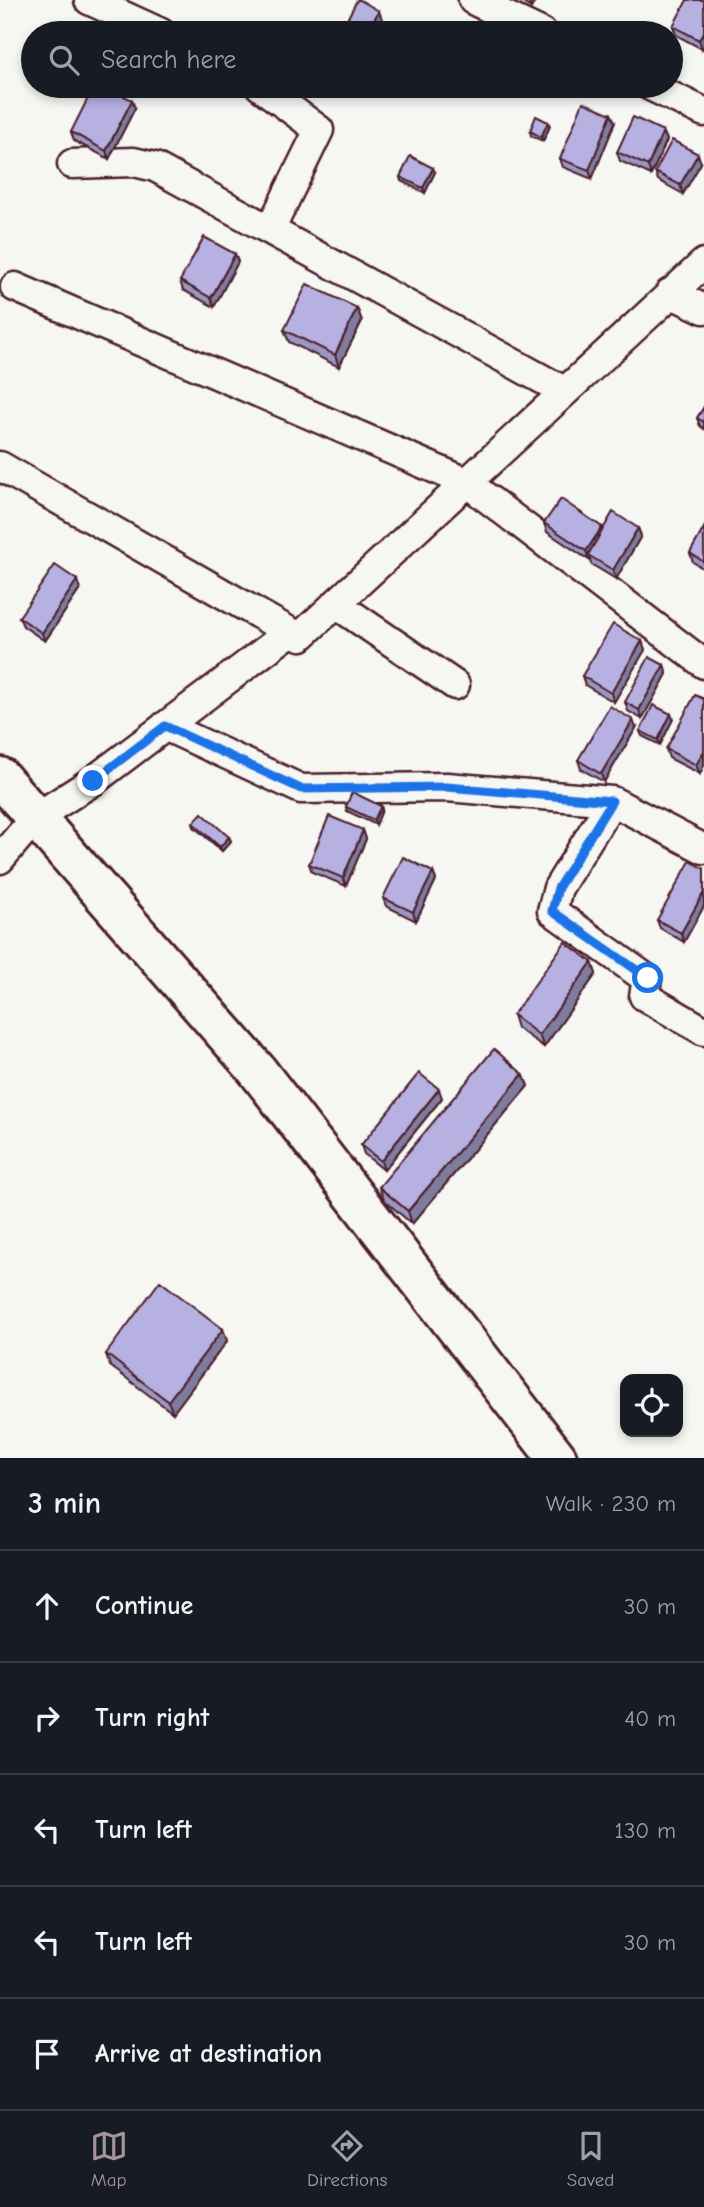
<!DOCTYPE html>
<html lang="en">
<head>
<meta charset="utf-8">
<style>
  :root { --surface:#171b24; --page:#242831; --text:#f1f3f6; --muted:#9ea1a6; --line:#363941; --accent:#a6949b }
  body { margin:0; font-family:"Comic Neue",sans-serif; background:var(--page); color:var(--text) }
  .controls { position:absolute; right:21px; bottom:21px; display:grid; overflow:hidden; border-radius:14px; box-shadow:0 4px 10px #0003 }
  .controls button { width:63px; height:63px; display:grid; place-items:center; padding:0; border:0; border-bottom:2px solid var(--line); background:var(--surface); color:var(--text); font:35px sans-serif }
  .stop { position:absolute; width:21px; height:21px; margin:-16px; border:5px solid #1a73e8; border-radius:50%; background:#fff }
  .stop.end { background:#1a73e8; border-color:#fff; box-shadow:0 2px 7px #0008 }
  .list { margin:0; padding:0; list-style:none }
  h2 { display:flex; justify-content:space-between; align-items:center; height:91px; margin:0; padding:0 28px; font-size:30px }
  h2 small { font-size:23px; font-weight:400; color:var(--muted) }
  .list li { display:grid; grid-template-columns:46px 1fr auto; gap:21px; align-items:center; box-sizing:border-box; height:112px; padding:0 28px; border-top:2px solid var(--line) }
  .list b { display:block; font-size:26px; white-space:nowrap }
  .list em { font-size:23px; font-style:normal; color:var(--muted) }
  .icon { flex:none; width:38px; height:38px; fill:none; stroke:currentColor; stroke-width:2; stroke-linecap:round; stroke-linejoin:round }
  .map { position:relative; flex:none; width:704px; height:1458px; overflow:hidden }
  .search { position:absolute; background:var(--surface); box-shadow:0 4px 10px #0003; left:21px; right:21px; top:21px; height:77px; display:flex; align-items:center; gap:18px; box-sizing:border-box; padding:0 24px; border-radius:38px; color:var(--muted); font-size:26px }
  .sheet { height:651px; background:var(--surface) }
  nav { display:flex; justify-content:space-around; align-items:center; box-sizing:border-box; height:98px; border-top:2px solid var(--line); background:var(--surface); font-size:19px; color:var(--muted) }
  nav a { display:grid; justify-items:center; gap:4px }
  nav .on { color:var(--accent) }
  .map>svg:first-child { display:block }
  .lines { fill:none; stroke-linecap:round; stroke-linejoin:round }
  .street-casing { stroke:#4a1f2b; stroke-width:33 }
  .secondary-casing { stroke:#4a1f2b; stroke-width:44 }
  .street { stroke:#f6f6f2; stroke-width:28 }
  .secondary { stroke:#f6f6f2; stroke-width:38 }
  .wall { fill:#9d98c2; stroke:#4a1f2b; stroke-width:2 }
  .shaded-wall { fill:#807c9e; stroke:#4a1f2b; stroke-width:2 }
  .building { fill:#b7b1e2; stroke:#4a1f2b; stroke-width:2 }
  .route { stroke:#1a73e8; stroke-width:9 }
</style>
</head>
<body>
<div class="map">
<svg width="704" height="1458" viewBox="0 0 704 1458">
  <rect width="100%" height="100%" fill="#f6f6f2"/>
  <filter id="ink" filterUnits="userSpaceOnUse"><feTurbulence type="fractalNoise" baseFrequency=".0143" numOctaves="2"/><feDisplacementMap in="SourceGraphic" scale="14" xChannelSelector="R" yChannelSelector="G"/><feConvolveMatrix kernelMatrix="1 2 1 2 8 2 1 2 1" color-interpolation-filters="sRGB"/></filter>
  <g filter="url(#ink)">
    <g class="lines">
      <g class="street-casing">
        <path id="street" d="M 89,0 L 161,33
          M 473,0 L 542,33
          M 260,86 L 319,130 L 270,230
          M 650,86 L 704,112
          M 72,164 L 134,162 L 155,167 L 564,391
          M 15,287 L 466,482 L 704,664
          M 670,293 L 704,309
          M 0,466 L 290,632
          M 336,604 L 455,685
          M 165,726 L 301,789 L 447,787 L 612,801
          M 704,849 L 612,801 L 558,888 L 552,911 L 647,979 L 644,996 L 704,1031
          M 0,859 L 35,818 L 93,781 L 290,632 L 301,636 L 704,263"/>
      </g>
      <g class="secondary-casing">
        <path id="secondary" d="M 0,777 L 256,1069 L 557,1458"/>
      </g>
      <use href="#street" class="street"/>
      <use href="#secondary" class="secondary"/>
    </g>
    <path class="wall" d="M 518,0 L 536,0 L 531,8 Z
      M 704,0 L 704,46 L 702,49 L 676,35 L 673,26 Z
      M 135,108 L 109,159 L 74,141 L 71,132 Z
      M 611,114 L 615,122 L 592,179 L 563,167 L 560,159 Z
      M 548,122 L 550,126 L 543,141 L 531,136 L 530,131 Z
      M 663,131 L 667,140 L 651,175 L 620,161 L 617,152 Z
      M 701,163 L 683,194 L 658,180 L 655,172 Z
      M 435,172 L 425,193 L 401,181 L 400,177 Z
      M 235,254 L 238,262 L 214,307 L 183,290 L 180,281 Z
      M 357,308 L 362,321 L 339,367 L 289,342 L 284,330 Z
      M 704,407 L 704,429 L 700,426 L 697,418 Z
      M 544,523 L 602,527 L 603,530 L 638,528 L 641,536 L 616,579 L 591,564 L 590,559 L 589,560 L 547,532 Z
      M 704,528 L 704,569 L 693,562 L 690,553 Z
      M 77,580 L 80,589 L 45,641 L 23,626 L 19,617 Z
      M 642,641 L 645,650 L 614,702 L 585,685 L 582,676 Z
      M 664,665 L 667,674 L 642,719 L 628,711 L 625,702 Z
      M 704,699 L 704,765 L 700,774 L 669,758 L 666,749 Z
      M 673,719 L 660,745 L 642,736 L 640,731 Z
      M 636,728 L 604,782 L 581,769 L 578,760 Z
      M 381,806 L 382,810 L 376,825 L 347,811 L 346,807 Z
      M 193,823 L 229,837 L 231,841 L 222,851 L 194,827 Z
      M 363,830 L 366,839 L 346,886 L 312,872 L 309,864 Z
      M 704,869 L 704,906 L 684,942 L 660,928 L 657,920 Z
      M 433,872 L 436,880 L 416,921 L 386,906 L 383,898 Z
      M 592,962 L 596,974 L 544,1047 L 517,1028 L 513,1015 Z
      M 523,1074 L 528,1086 L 412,1224 L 384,1200 L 379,1187 Z
      M 442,1098 L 384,1170 L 364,1154 L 361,1145 Z
      M 223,1329 L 227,1341 L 173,1413 L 110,1366 L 106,1354 Z"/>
    <path class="shaded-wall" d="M 528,0 L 536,0 L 531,8 Z
      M 379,11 L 382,19 L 374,33 L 366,33 Z
      M 704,32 L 704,46 L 702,49 L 699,40 Z
      M 132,100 L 135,108 L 109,159 L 106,151 Z
      M 611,114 L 615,122 L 592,179 L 589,170 Z
      M 548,122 L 550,126 L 543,141 L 541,137 Z
      M 663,131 L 667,140 L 651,175 L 648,166 Z
      M 698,154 L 701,163 L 683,194 L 680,185 Z
      M 433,168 L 435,172 L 425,193 L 423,188 Z
      M 235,254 L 238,262 L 214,307 L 211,298 Z
      M 357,308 L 362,321 L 339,367 L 335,355 Z
      M 602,527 L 605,535 L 588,555 L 589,560 L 586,551 Z
      M 638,528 L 641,536 L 616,579 L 613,570 Z
      M 77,580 L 80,589 L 45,641 L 42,633 Z
      M 642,641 L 645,650 L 614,702 L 611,693 Z
      M 664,665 L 667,674 L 642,719 L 639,710 Z
      M 671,714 L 673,719 L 660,745 L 658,740 Z
      M 633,720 L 636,728 L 604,782 L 601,774 Z
      M 704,751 L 704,765 L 700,774 L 696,765 Z
      M 381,806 L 382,810 L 376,825 L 374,820 Z
      M 363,830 L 366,839 L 346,886 L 343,878 Z
      M 229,837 L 231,841 L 222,851 L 220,847 Z
      M 433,872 L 436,880 L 416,921 L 413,912 Z
      M 704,892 L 704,906 L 684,942 L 681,933 Z
      M 592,962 L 596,974 L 544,1047 L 539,1035 Z
      M 523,1074 L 528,1086 L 412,1224 L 408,1211 Z
      M 439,1089 L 442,1098 L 384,1170 L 381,1161 Z
      M 223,1329 L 227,1341 L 173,1413 L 168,1401 Z"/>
    <path class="building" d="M 357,0 L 360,0 L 379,11 L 366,33 L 340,33 Z
      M 687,0 L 704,0 L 704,32 L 699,40 L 673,26 Z
      M 94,86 L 104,86 L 132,100 L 106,151 L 71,132 Z
      M 583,102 L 611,114 L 589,170 L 560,159 Z
      M 536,116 L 548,122 L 541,137 L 530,131 Z
      M 633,117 L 663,131 L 648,166 L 617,152 Z
      M 672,140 L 698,154 L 680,185 L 655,172 Z
      M 410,156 L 433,168 L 423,188 L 400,177 Z
      M 204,237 L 235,254 L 211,298 L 180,281 Z
      M 307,284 L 357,308 L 335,355 L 284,330 Z
      M 704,407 L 704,422 L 697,418 Z
      M 561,499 L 602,527 L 586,551 L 544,523 Z
      M 613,512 L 638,528 L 613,570 L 588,555 Z
      M 704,528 L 704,562 L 690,553 Z
      M 55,565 L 77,580 L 42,633 L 19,617 Z
      M 613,624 L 642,641 L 611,693 L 582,676 Z
      M 649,657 L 664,665 L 639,710 L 625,702 Z
      M 695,695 L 704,699 L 704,751 L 696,765 L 666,749 Z
      M 653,705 L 671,714 L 658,740 L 640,731 Z
      M 610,706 L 633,720 L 601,774 L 578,760 Z
      M 352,792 L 381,806 L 374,820 L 346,807 Z
      M 202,813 L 229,837 L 220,847 L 193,823 Z
      M 329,816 L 363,830 L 343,878 L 309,864 Z
      M 403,857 L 433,872 L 413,912 L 383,898 Z
      M 690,861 L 704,869 L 704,892 L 681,933 L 657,920 Z
      M 565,942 L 592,962 L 539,1035 L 513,1015 Z
      M 494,1049 L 523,1074 L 408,1211 L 379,1187 Z
      M 419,1073 L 439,1089 L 381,1161 L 361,1145 Z
      M 160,1281 L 223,1329 L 168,1401 L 106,1354 Z"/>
  </g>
  <g class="lines" filter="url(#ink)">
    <path class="route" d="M 93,781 L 165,726 L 301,789 L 447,787 L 612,801 L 558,888 L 552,911 L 648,978"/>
  </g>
</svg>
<div class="controls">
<button><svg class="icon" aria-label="locate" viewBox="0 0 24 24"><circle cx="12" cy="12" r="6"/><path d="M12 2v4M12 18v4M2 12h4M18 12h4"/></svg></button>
</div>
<div class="stop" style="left:648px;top:978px"></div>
<div class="stop end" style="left:93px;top:781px"></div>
<div class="search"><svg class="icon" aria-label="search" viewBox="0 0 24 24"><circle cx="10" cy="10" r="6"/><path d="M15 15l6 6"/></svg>Search here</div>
</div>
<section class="sheet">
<h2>3 min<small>Walk · 230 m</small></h2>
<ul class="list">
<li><svg class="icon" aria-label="ahead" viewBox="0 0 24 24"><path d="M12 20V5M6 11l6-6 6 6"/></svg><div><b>Continue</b></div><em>30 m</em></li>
<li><svg class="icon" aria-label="right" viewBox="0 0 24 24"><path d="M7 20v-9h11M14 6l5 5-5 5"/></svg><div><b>Turn right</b></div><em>40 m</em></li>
<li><svg class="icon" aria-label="left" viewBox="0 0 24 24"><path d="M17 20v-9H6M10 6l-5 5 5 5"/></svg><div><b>Turn left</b></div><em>130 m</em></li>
<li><svg class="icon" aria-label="left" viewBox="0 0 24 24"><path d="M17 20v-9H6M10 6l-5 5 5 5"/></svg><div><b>Turn left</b></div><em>30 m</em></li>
<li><svg class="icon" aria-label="arrive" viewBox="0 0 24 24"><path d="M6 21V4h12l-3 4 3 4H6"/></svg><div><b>Arrive at destination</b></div></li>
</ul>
</section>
<nav>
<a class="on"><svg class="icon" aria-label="map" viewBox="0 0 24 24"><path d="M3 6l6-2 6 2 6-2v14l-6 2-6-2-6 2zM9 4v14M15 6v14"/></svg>Map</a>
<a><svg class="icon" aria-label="directions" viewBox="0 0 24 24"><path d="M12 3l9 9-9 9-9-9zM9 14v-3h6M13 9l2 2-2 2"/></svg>Directions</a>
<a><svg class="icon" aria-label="saved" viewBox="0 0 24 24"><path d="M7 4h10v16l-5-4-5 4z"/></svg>Saved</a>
</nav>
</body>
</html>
